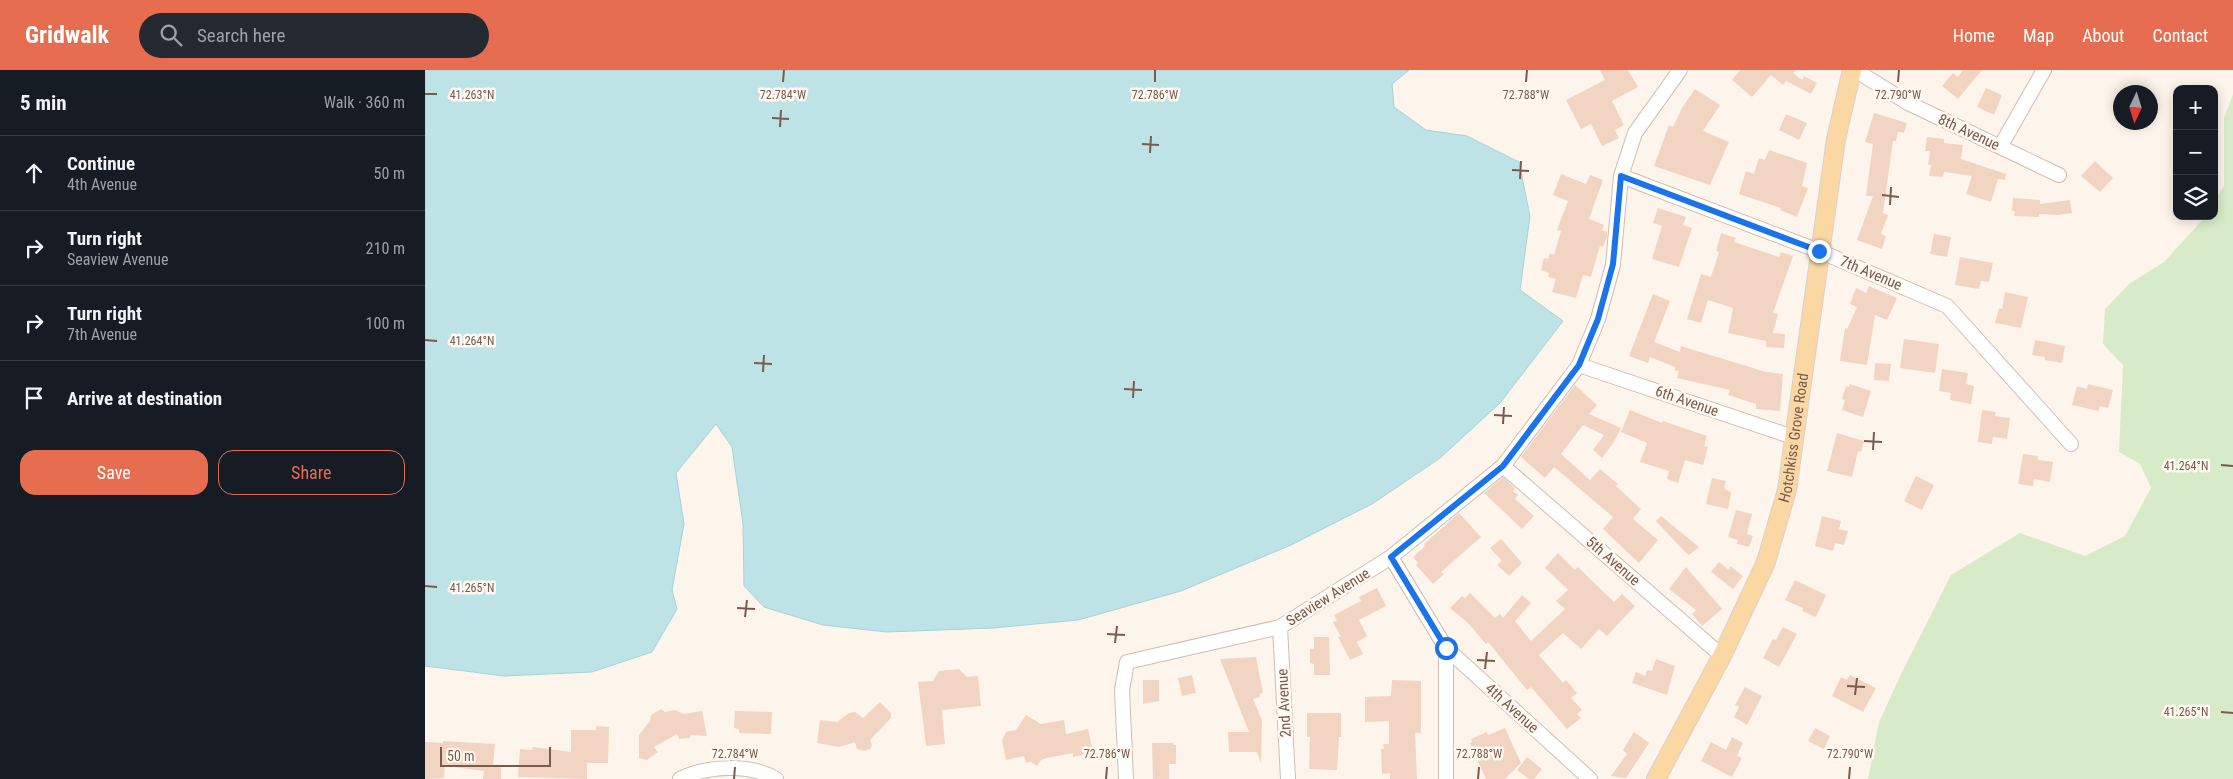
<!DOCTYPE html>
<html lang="en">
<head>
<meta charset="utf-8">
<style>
  :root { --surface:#171b24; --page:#242831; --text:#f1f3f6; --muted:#9ea1a6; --line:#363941; --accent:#e66d50 }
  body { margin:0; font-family:"Roboto Condensed",sans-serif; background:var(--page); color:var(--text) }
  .controls { position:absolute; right:15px; top:15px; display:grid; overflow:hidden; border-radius:10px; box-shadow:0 2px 12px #0003 }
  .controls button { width:45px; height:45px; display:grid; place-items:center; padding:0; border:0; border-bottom:1px solid var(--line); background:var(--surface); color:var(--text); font:25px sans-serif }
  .compass { position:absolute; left:1688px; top:15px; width:45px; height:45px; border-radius:50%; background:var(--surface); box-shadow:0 2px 12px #0003; rotate:184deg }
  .scale { position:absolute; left:15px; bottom:12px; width:111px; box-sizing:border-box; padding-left:5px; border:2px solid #795b4d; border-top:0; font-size:14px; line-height:18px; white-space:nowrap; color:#795b4d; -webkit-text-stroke:4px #fff9f1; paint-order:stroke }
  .stop { position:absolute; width:15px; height:15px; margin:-11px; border:4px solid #1a73e8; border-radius:50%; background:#fff }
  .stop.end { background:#1a73e8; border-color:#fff; box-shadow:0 1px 5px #0008 }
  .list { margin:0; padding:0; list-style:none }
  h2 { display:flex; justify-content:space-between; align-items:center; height:65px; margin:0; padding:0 20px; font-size:21px }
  h2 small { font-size:16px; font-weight:400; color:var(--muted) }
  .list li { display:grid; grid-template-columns:32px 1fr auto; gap:15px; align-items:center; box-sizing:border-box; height:75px; padding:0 20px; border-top:1px solid var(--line) }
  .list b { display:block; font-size:19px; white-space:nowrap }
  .list p { margin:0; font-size:16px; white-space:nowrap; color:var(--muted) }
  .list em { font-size:16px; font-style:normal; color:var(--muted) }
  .actions { display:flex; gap:10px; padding:15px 20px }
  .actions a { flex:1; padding:11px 0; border:1px solid var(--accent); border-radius:15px; text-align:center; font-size:18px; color:var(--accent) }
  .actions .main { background:var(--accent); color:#fff }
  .icon { flex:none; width:28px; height:28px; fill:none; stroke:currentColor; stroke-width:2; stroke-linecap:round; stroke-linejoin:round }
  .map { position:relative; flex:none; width:1808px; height:709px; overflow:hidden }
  header { display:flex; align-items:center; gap:30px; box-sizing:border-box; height:70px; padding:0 25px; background:var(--accent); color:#fff }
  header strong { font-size:24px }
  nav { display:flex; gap:28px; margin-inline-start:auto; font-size:18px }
  .search { width:350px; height:45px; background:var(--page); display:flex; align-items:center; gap:12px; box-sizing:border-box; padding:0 18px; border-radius:28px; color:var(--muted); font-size:19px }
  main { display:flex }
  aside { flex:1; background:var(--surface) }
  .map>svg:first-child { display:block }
  .green { fill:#d7ebc8 }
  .water { fill:#bee3e7; stroke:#a4d3d9 }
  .building { fill:#f2d4c2 }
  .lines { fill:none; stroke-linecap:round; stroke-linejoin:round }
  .minor-casing { stroke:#d0bdaf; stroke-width:16 }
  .major-casing { stroke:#d9d1cd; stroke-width:20 }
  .minor { stroke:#fff; stroke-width:14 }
  .major { stroke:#fbd7a4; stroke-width:18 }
  .route { stroke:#1a73e8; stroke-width:6 }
  .ticks { fill:none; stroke:#795b4d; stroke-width:2 }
  .labels { text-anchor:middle; stroke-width:5; stroke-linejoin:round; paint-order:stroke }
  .street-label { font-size:15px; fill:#795b4d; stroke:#fff9f1 }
  .ticks-label { font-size:12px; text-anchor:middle; fill:#795b4d; stroke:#fff9f1; stroke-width:5; stroke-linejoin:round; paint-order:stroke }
</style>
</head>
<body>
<header>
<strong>Gridwalk</strong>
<div class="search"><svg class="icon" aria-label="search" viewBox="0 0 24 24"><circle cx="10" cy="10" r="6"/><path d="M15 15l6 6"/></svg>Search here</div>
<nav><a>Home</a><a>Map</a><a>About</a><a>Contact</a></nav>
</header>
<main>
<aside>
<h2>5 min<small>Walk · 360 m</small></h2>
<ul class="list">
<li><svg class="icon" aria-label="ahead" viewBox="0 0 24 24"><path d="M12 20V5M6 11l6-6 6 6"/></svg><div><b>Continue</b><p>4th Avenue</p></div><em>50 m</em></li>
<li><svg class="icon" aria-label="right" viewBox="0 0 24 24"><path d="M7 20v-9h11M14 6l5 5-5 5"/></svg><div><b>Turn right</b><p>Seaview Avenue</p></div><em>210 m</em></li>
<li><svg class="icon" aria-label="right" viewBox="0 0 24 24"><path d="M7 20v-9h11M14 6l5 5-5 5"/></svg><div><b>Turn right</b><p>7th Avenue</p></div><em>100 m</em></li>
<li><svg class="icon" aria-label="arrive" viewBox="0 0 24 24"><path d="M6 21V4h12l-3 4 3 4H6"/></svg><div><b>Arrive at destination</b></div></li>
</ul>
<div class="actions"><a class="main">Save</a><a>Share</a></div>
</aside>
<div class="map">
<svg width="1808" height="709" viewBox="0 0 1808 709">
  <rect width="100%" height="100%" fill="#fdf5eb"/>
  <path class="green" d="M 1808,24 L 1808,709 L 1443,709 L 1454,652 L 1477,602 L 1526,505 L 1595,463 L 1660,486 L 1700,466 L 1726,418 L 1715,394 L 1694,382 L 1698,295 L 1678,274 L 1680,239 L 1704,214 L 1739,192 L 1781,146 L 1789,146 L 1789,132 L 1799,116 L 1799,48 Z"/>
  <path class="water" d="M 0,0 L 984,0 L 967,14 L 969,37 L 1001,60 L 1042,66 L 1094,92 L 1105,146 L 1095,220 L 1138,251 L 1075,333 L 1015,388 L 947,434 L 866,475 L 756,521 L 653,550 L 568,558 L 462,562 L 398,555 L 339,537 L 319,516 L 318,454 L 307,377 L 291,354 L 251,403 L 259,454 L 247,520 L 252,539 L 227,582 L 167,602 L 79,606 L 0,596 Z"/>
  <path class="building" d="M 1175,0 L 1203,0 L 1213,17 L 1187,31 L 1199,55 L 1190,60 L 1194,68 L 1177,76 L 1166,54 L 1156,59 L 1141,30 L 1180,10 Z
    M 1315,0 L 1371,0 L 1368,3 L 1377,10 L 1379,6 L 1392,13 L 1386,24 L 1361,11 L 1358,15 L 1346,5 L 1327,27 L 1307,10 Z
    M 1538,0 L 1557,0 L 1533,29 L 1517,16 L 1528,3 L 1533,7 Z
    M 1561,18 L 1577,25 L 1569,45 L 1552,37 Z
    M 1270,19 L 1295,35 L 1278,61 L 1304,72 L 1285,115 L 1229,96 L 1244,55 L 1248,57 L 1257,38 Z
    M 1449,43 L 1482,53 L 1479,63 L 1473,62 L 1471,71 L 1468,71 L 1458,143 L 1463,145 L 1456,164 L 1461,166 L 1457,179 L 1432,170 L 1448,126 L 1441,126 L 1448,74 L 1440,72 Z
    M 1361,44 L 1382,53 L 1374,70 L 1354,60 Z
    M 1502,67 L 1519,69 L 1519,73 L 1538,75 L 1536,89 L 1581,104 L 1580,110 L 1573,109 L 1566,132 L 1541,124 L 1547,106 L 1519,102 L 1518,107 L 1504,106 L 1506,95 L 1503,95 L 1505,81 L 1500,81 Z
    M 1344,80 L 1382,93 L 1377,116 L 1383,118 L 1372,147 L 1355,140 L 1356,138 L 1314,124 L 1321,101 L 1329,104 L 1334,88 L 1340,90 Z
    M 1670,91 L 1688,108 L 1675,122 L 1656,106 Z
    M 1136,104 L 1161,114 L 1165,105 L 1178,110 L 1164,149 L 1179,155 L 1177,160 L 1182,162 L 1182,167 L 1178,177 L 1175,176 L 1166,207 L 1158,205 L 1151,228 L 1127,222 L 1131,209 L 1123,207 L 1124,203 L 1116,200 L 1119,188 L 1123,189 L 1125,183 L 1129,185 L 1136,161 L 1132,160 L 1143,131 L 1128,125 Z
    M 1588,128 L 1615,130 L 1615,134 L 1645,130 L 1647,143 L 1632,145 L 1614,144 L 1614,147 L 1589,146 L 1590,141 L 1587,141 Z
    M 1233,138 L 1261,147 L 1258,155 L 1267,158 L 1254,197 L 1227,189 L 1237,156 L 1228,153 Z
    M 1296,163 L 1311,168 L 1309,172 L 1354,187 L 1356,182 L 1368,186 L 1348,243 L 1353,244 L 1348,263 L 1360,264 L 1359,278 L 1341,277 L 1341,271 L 1303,263 L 1308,238 L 1283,230 L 1276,253 L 1262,249 L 1276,204 L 1286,207 L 1294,182 L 1291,181 Z
    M 1509,164 L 1526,167 L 1522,187 L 1505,184 Z
    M 1535,187 L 1568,193 L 1564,212 L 1556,211 L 1554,219 L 1530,215 Z
    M 1444,216 L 1472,228 L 1462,250 L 1450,245 L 1442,295 L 1415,291 L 1420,258 L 1422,259 L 1432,237 L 1425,234 L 1431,218 L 1441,223 Z
    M 1580,222 L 1603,227 L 1596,258 L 1570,253 L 1574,238 L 1577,239 Z
    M 1228,224 L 1245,231 L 1229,272 L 1255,282 L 1256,276 L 1341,302 L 1358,304 L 1355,341 L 1331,339 L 1331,334 L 1303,325 L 1305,320 L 1252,308 L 1254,301 L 1250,300 L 1250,297 L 1225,287 L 1223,293 L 1204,286 Z
    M 1479,269 L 1514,274 L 1510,303 L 1475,298 Z
    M 1610,270 L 1640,276 L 1637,293 L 1620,290 L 1620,287 L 1607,285 Z
    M 1450,293 L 1466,294 L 1464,311 L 1449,310 Z
    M 1517,299 L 1543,303 L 1541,314 L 1549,316 L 1546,334 L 1525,330 L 1526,323 L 1514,321 Z
    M 1425,314 L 1446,321 L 1438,347 L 1417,340 L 1420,330 L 1417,329 L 1421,316 L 1424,317 Z
    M 1663,314 L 1688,320 L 1683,338 L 1675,336 L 1674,341 L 1647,335 L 1652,316 L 1662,319 Z
    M 1150,315 L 1172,335 L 1164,344 L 1196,358 L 1189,372 L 1177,388 L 1168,380 L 1179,365 L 1158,355 L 1136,384 L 1165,410 L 1175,399 L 1193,414 L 1191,416 L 1216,439 L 1208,449 L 1233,470 L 1214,493 L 1178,459 L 1188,447 L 1129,397 L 1120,408 L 1096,387 Z
    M 1205,340 L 1237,353 L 1238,351 L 1282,366 L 1279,376 L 1283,377 L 1278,395 L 1260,390 L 1253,413 L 1242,409 L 1244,401 L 1215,392 L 1222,373 L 1196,362 Z
    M 1557,340 L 1571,342 L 1570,346 L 1585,348 L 1582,369 L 1568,367 L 1567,374 L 1553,372 Z
    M 1412,363 L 1439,371 L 1436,382 L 1433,381 L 1427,407 L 1402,401 Z
    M 1598,384 L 1613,386 L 1613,390 L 1628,392 L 1625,412 L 1609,409 L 1608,416 L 1593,414 Z
    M 1491,406 L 1509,415 L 1497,440 L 1479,431 Z
    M 1078,407 L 1090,418 L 1088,421 L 1093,425 L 1090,429 L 1109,446 L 1097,459 L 1059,423 Z
    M 1287,408 L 1301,411 L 1299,418 L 1306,423 L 1303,439 L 1281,434 Z
    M 1311,440 L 1327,444 L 1322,464 L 1328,466 L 1324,477 L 1312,474 L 1313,470 L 1303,467 Z
    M 1034,443 L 1056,467 L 1016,502 L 1019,504 L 1008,514 L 991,495 L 993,493 L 988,487 L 1000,476 L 999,474 Z
    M 1236,446 L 1274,477 L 1264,485 L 1258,480 L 1231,451 Z
    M 1397,446 L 1416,451 L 1414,459 L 1423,461 L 1419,475 L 1410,473 L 1408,481 L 1390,476 Z
    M 1076,469 L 1097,493 L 1084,506 L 1072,495 L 1077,491 L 1065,478 Z
    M 1133,483 L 1150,500 L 1153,497 L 1189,532 L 1197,524 L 1210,536 L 1182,566 L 1174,559 L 1156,579 L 1138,563 L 1114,585 L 1138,613 L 1141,610 L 1152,623 L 1146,628 L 1157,640 L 1152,644 L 1156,648 L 1142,659 L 1106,617 L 1102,620 L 1063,572 L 1061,574 L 1043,553 L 1025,538 L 1037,526 L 1040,528 L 1045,523 L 1070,548 L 1075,544 L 1078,548 L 1097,525 L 1106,533 L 1090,551 L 1106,571 L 1140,539 L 1131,531 L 1143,520 L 1120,498 Z
    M 1294,492 L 1304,500 L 1305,496 L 1318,506 L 1308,519 L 1286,502 Z
    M 1261,497 L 1297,539 L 1277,556 L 1267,544 L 1271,540 L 1244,519 Z
    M 1370,510 L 1401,525 L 1391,547 L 1377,541 L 1378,538 L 1360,530 Z
    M 952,518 L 961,536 L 934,550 L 942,566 L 932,572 L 938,584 L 925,590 L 913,567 L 916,567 L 908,552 L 912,551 L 909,545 L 936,531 L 934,527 Z
    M 1358,557 L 1372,564 L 1354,597 L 1338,588 L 1348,569 L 1351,570 Z
    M 889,567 L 904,567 L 905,605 L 889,605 L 889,594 L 885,593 L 885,579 L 889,579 Z
    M 831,587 L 838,623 L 835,624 L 835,627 L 828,629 L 837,650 L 836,693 L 832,682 L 804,682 L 803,662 L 824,662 L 795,589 Z
    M 1231,589 L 1250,596 L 1242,625 L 1207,613 L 1211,602 L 1220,606 L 1222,600 L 1227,601 Z
    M 534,599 L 542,607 L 553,606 L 556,636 L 517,640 L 520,674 L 501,676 L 493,612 L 508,611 L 514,601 Z
    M 767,605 L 771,623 L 757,626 L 753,608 Z
    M 1425,605 L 1451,618 L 1438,642 L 1407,626 L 1416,607 L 1422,610 Z
    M 718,610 L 734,610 L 734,631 L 718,634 Z
    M 967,610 L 996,611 L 996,663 L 990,663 L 992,709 L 965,709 L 965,703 L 957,704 L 956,679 L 959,679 L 958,674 L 964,674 L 964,651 L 940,652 L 940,627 L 966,626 Z
    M 1320,617 L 1337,626 L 1322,655 L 1309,647 L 1314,637 L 1310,635 Z
    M 455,632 L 466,643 L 466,648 L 445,670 L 447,675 L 445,679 L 439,681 L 432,679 L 430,672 L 414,677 L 392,673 L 395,650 L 412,652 L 424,643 L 430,642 L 438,648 Z
    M 236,639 L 240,642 L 250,640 L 258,644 L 277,641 L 282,666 L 266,665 L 265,668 L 254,669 L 252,664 L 229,677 L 233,682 L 222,690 L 214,688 L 214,665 L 225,651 L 226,645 Z
    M 310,641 L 347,642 L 346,664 L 314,663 L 314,659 L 309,658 Z
    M 882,643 L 916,643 L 916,667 L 914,667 L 912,700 L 884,699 L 885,667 L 882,667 Z
    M 601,645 L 616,654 L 639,650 L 641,664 L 663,659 L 668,683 L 648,687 L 648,683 L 622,688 L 616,690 L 612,696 L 606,692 L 601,693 L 599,686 L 581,690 L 577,671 L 581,662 L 591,660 Z
    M 171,656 L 184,657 L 183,693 L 162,693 L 162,709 L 93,707 L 95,679 L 107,680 L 108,677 L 146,682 L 146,660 L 171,660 Z
    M 1080,658 L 1096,693 L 1080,709 L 1061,709 L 1045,673 L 1047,672 L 1046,669 L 1062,662 L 1063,665 Z
    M 1390,658 L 1405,666 L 1399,679 L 1383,671 Z
    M 1209,662 L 1224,673 L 1201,708 L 1186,706 L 1202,684 L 1198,680 Z
    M 1307,667 L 1318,673 L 1312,686 L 1317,688 L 1307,707 L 1276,691 L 1286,672 L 1301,680 Z
    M 18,671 L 70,674 L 68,697 L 76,697 L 76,709 L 58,709 L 59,701 L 20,696 L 19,708 L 0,709 L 0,672 L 18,673 Z
    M 727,673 L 748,673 L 748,675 L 751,675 L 751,694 L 744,694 L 744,709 L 728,709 Z
    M 1102,687 L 1117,699 L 1109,709 L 1104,709 L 1092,700 Z"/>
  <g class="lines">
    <g class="minor-casing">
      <path id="minor" d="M 1430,0 L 1483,33 L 1634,105
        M 1575,77 L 1619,0
        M 1196,106 L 1394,181 L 1522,236 L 1646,374
        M 1154,295 L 1371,368
        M 1078,396 L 1297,586
        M 966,487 L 1021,578 L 1165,709
        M 855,557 L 863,709
        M 1021,578 L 1021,709
        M 255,709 C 281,696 325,693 351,709
        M 701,709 L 697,620 L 702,592 L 855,557 L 966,487 L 1078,396 L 1154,295 L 1173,249 L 1188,195 L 1196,106 L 1210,63 L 1255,0"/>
    </g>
    <g class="major-casing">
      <g id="major">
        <path id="s1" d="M 1231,709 L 1297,586 L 1341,492 L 1362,420 L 1411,69 L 1427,0"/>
      </g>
    </g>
    <use href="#minor" class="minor"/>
    <use href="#major" class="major"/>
  </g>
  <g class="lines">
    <path class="route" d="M 1021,578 L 966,487 L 1078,396 L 1154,295 L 1173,249 L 1188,194 L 1196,106 L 1394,181"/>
  </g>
  <path class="ticks" d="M 358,12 L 359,0M 730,12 L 730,0M 1101,12 L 1102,0M 1473,12 L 1474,0M 0,24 L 12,24M 347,48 L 364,49M 355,57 L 356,40M 717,74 L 734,75M 725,83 L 726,66M 1087,100 L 1104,101M 1095,109 L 1096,91M 1457,125 L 1474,127M 1465,135 L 1466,117M 0,270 L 12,271M 329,293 L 347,294M 338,302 L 339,285M 699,319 L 717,320M 708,328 L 709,311M 1069,345 L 1087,346M 1078,354 L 1079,337M 1439,371 L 1457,372M 1448,380 L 1449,362M 1796,395 L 1808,396M 0,516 L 12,517M 312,538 L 330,539M 320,547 L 322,530M 682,564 L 700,565M 690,573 L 692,556M 1052,590 L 1070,591M 1060,599 L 1062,582M 1422,616 L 1440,617M 1430,625 L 1432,608M 1796,642 L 1808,643M 309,709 L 310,697M 681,709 L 682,697M 1053,709 L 1054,697M 1424,709 L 1425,697"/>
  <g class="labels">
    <g class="street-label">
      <text transform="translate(1544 62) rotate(25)" y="5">8th Avenue</text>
      <text transform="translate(1446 203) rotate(23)" y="5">7th Avenue</text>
      <text transform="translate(1262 331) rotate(19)" y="5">6th Avenue</text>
      <text dy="5" stroke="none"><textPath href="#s1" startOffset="371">Hotchkiss Grove Road</textPath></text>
      <text transform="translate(1188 491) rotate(41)" y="5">5th Avenue</text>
      <text transform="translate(903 527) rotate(-32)" y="5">Seaview Avenue</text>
      <text transform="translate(859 633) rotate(-93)" y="5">2nd Avenue</text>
      <text transform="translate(1087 638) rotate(42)" y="5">4th Avenue</text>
    </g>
  </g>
  <g class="ticks-label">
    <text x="47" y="29">41.263°N</text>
    <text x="358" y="29">72.784°W</text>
    <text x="730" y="29">72.786°W</text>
    <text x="1101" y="29">72.788°W</text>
    <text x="1473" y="29">72.790°W</text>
    <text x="47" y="275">41.264°N</text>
    <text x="1761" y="400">41.264°N</text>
    <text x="47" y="522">41.265°N</text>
    <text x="1761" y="646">41.265°N</text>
    <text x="310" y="688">72.784°W</text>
    <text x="682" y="688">72.786°W</text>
    <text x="1054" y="688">72.788°W</text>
    <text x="1425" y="688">72.790°W</text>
  </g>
</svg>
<div class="controls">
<button>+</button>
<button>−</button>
<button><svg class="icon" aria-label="layers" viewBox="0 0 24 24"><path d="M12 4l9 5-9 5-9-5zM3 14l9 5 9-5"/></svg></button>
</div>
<svg class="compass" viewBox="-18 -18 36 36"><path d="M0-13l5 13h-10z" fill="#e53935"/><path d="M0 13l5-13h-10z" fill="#9ea1a6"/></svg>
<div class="scale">50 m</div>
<div class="stop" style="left:1021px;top:578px"></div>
<div class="stop end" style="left:1394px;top:181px"></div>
</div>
</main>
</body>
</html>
